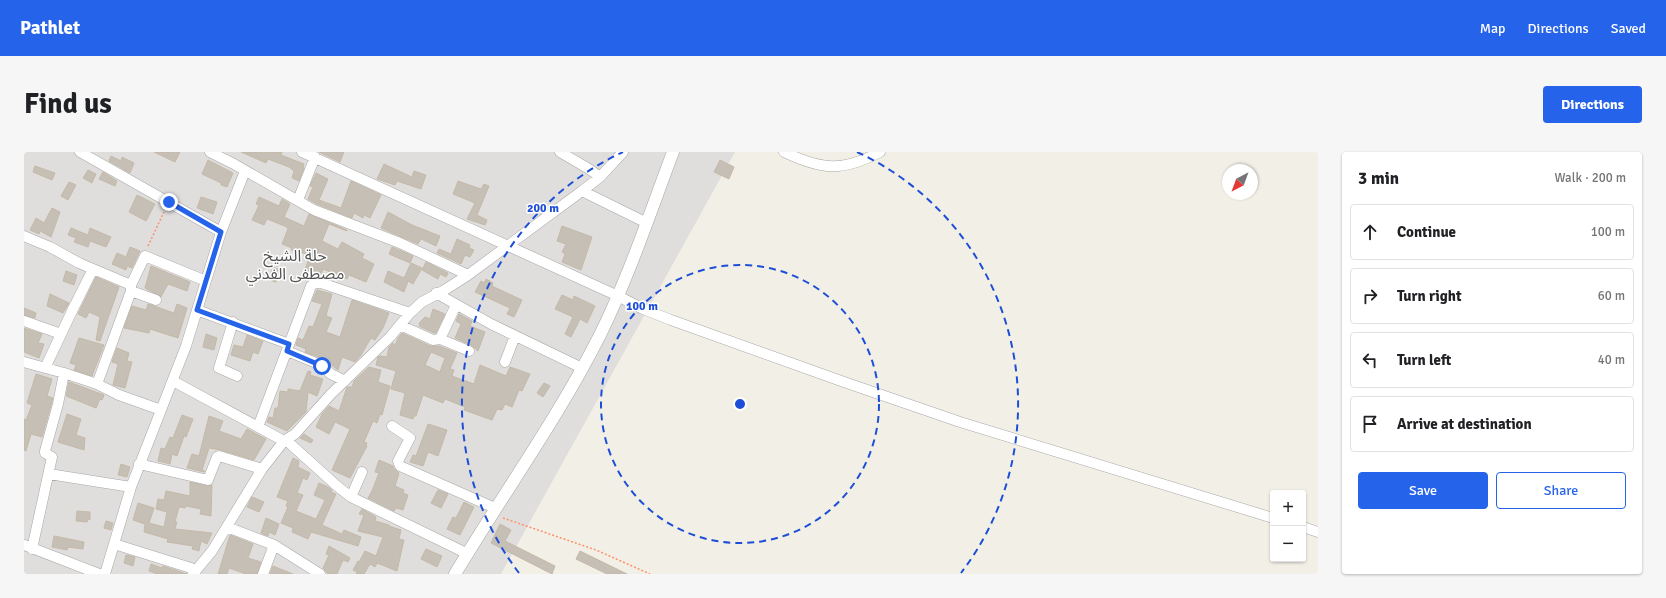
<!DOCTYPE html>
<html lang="en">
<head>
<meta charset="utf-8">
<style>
  :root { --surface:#fff; --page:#f6f6f6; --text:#202124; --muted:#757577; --line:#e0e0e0; --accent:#2563eb }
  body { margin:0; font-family:Signika,"Noto Sans Arabic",sans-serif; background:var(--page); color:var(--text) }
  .controls { position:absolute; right:12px; bottom:12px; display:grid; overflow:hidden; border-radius:4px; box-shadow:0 1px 3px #0004 }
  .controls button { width:36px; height:36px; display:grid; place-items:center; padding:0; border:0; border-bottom:1px solid var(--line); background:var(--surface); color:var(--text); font:20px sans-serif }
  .compass { position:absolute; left:1198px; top:12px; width:36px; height:36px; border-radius:50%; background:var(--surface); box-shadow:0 1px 3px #0004; rotate:221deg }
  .stop { position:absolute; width:12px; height:12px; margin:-9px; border:3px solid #2563eb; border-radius:50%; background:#fff }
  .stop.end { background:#2563eb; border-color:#fff; box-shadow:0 1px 4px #0008 }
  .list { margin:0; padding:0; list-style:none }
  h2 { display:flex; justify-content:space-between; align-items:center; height:52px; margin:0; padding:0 16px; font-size:17px }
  h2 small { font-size:13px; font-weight:400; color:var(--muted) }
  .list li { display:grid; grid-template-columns:26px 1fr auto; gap:12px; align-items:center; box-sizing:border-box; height:56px; margin:0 8px 8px; padding:0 8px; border:1px solid var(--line); border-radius:4px }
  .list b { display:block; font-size:15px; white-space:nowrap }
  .list em { font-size:13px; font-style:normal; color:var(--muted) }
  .actions { display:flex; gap:8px; padding:12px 16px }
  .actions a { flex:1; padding:9px 0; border:1px solid var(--accent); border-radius:4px; text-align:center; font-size:14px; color:var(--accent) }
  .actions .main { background:var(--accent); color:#fff }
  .icon { flex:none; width:22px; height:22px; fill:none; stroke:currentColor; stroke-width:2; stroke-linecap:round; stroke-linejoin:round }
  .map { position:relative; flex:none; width:1294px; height:422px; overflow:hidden; border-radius:4px }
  header { display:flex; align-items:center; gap:24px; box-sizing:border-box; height:56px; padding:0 20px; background:var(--accent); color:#fff }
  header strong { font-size:19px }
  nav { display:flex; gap:22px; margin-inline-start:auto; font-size:14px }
  .intro { display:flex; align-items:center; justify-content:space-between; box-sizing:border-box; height:96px; padding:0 24px }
  h1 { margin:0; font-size:28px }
  .button { padding:10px 18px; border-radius:4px; background:var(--accent); color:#fff; font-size:14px; font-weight:700 }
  main { display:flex; gap:24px; padding:0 24px }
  aside { flex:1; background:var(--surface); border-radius:4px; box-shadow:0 1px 3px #0004 }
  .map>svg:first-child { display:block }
  .residential { fill:#dfdedd }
  .building { fill:#c6bfb5; stroke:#c5b9a7; fill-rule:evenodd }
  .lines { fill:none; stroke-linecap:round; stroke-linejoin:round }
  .minor-casing { stroke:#a7a7a7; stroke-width:11 }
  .tertiary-casing { stroke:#a7a7a7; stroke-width:13 }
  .path { stroke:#ff8f6a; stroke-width:1.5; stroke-dasharray:2 2; stroke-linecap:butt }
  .minor { stroke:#fff; stroke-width:10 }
  .tertiary { stroke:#fff; stroke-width:12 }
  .route { stroke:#2563eb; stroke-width:5 }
  .ring { fill:none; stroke:#1d4ed8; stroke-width:2; stroke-dasharray:7 5 }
  .labels { text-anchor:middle; stroke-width:3; stroke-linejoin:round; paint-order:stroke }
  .quarter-label { font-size:16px; fill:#535353; stroke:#fff }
  .centre { fill:#1d4ed8; stroke:#fff; stroke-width:2 }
  .ring-label { font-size:12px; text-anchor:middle; font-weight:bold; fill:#1d4ed8; stroke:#fff; stroke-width:3; stroke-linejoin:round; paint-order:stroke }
</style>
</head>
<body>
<header>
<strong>Pathlet</strong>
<nav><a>Map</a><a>Directions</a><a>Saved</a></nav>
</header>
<div class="intro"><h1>Find us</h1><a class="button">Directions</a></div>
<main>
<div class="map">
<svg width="1294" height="422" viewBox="0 0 1294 422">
  <rect width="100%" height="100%" fill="#f2f0e6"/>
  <path class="residential" d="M 0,0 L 711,0 L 477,422 L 0,422 Z"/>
  <path class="building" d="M 130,0 L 156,0 L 151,10 Z
    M 217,0 L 258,0 L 257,3 L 280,12 L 279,15 L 280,16 L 275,29 L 268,26 L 270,19 L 265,15 L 244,7 L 242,11 Z
    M 295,0 L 320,0 L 316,10 Z
    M 87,4 L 97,9 L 98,5 L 110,11 L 106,21 L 85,9 Z
    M 184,8 L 209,21 L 203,35 L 197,33 L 197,31 L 178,22 Z
    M 696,8 L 710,15 L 705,27 L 690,20 Z
    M 360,12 L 388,25 L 390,19 L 402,23 L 397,37 L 373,29 L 371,33 L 353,27 Z
    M 11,14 L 31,21 L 28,28 L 9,20 Z
    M 64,18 L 72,22 L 68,31 L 59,26 Z
    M 79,20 L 93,29 L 91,34 L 75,27 Z
    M 292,21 L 304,27 L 295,48 L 317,56 L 327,29 L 357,43 L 346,66 L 340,63 L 339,66 L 330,61 L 328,66 L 293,52 L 284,47 L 289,35 L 286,34 Z
    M 434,29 L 457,37 L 460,32 L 465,34 L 453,63 L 463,68 L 461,73 L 443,67 L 451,51 L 429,42 Z
    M 45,30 L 52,33 L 44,48 L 37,44 Z
    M 113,43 L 131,52 L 122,69 L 105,60 Z
    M 177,45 L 193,50 L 189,62 L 173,56 Z
    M 235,45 L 255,54 L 258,47 L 266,52 L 260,65 L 280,74 L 285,62 L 323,78 L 323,79 L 305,72 L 298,89 L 314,97 L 318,90 L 340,102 L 338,106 L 350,112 L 342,130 L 325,123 L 323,127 L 299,117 L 297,123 L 281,118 L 286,103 L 267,98 L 268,96 L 258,92 L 264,77 L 263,75 L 243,67 L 240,73 L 228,68 L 235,53 L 232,52 Z
    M 28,56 L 36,60 L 27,85 L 16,79 L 15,82 L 6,78 L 12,66 L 20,71 Z
    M 364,60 L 388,73 L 416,84 L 412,94 L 397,87 L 394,92 L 357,76 Z
    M 538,74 L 568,85 L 557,118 L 538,110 L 541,102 L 538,100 L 542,92 L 533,89 Z
    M 47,76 L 64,83 L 66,76 L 87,85 L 82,95 L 66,89 L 64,95 L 50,90 L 52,86 L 44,83 Z
    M 433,87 L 446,93 L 445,96 L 450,98 L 446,105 L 441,103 L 437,112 L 413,101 L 415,97 L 427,102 Z
    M 106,95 L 116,99 L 108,116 L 103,114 L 102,118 L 88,112 L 93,101 L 102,105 Z
    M 368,95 L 389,104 L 386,111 L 365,102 Z
    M 402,110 L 424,121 L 422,125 L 416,122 L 414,127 L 398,118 Z
    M 387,111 L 398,116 L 389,132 L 384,129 L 380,140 L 360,130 L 364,119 L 380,126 Z
    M 127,114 L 166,130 L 163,139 L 144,132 L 137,145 L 121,136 Z
    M 249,115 L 256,118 L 252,130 L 245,128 Z
    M 42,119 L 53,123 L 50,133 L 39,129 Z
    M 72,125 L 95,135 L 76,189 L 72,188 L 76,165 L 65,160 L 62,166 L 54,162 Z
    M 462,127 L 469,131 L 468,134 L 498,148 L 490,165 L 483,162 L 486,156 L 451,140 L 457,129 L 460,131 Z
    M 293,138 L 308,142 L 302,164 L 308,166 L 302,180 L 316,185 L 328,148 L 365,161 L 359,176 L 351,188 L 347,186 L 337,203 L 331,210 L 318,205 L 314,218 L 300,207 L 281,200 L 282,197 L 272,193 L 274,186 L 279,188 L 285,174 L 289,175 L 298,152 L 288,149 Z
    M 26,142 L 45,151 L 39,161 L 23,154 Z
    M 538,143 L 549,148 L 550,144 L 571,154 L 563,171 L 556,167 L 547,185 L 541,182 L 549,165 L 531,157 Z
    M 124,152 L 150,161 L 153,152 L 163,156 L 154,186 L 126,177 L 125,181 L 100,176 L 108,154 L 122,158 Z
    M 0,156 L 12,161 L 11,166 L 0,163 Z
    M 409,157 L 421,162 L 412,181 L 410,181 L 395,174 L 396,170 L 401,165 L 406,167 Z
    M 435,162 L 448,169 L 446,174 L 461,180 L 454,199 L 447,193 L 431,186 L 437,172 L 432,169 Z
    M 0,176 L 18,182 L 14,191 L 20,192 L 15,206 L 0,200 Z
    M 378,181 L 406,194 L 415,194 L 433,201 L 426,217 L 430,218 L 428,224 L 450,232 L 456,213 L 482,224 L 486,215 L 506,222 L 498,239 L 495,238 L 488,255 L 481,252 L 478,258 L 473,257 L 468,268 L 440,258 L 441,255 L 421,247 L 419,251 L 399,243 L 392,264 L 390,264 L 389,267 L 376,263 L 381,241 L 367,237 L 372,219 L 352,213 L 354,205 L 356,204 L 363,205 L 365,195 L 369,191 L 371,194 L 374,186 ZM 407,200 L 421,206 L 416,220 L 401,213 Z
    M 182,182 L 193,186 L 190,198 L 179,195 Z
    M 223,183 L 239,189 L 234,202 L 229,200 L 226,209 L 207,203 L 210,193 L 219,195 Z
    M 55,186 L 80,193 L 68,224 L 50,218 L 52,213 L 46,211 Z
    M 93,196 L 105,201 L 103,209 L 108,210 L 101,236 L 89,233 L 94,212 L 88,210 Z
    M 345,215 L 357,218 L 354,230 L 366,234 L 358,263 L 356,262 L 353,271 L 349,269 L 340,290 L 343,291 L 342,293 L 343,294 L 326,326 L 308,318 L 326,277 L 311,270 L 305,282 L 292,275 L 298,262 L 305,254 L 315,259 L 323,235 L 328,235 L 330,229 Z
    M 284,219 L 287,220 L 286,223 L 299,227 L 293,244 L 284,240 L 282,260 L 263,279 L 243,270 L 245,265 L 249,266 L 251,256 L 254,256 L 256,239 L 264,240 L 264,237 L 276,239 Z
    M 12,222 L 28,227 L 23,244 L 29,246 L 18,285 L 7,282 L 2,299 L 0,298 L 0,267 L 2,268 L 8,253 L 3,251 Z
    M 45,230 L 80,243 L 78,248 L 76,247 L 72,256 L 42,244 Z
    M 520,231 L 526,234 L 519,245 L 513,241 Z
    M 43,262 L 57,267 L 52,283 L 61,286 L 60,298 L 34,290 Z
    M 158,263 L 169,267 L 162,285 L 160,284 L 153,304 L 148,302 L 146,312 L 134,309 L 137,296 L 141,297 L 146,285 L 149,286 Z
    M 185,264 L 199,269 L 195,279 L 217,287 L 223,277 L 242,287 L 230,308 L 197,298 L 185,296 L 178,318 L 181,319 L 180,320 L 163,316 L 168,302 L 175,304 Z
    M 404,272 L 423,278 L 414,304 L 404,300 L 399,314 L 386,310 L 389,303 L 392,304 Z
    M 280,282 L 289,288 L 287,291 L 276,286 Z
    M 269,306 L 275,309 L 274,315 L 286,321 L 283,328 L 279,326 L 273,341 L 279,343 L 272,359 L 292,367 L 301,348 L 290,343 L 295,331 L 304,335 L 308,338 L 307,340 L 312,342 L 298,373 L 318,382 L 320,378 L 337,385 L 334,394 L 287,380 L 284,387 L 268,380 L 269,376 L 257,371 L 264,355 L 262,354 L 264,349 L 253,345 Z
    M 355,308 L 369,314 L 370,317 L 375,321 L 371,334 L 380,338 L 379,341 L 384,343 L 379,358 L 372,356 L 370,359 L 344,346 L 348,339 L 355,321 L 351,320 Z
    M 97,312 L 106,315 L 103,325 L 94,323 Z
    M 166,330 L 183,334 L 188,333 L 187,364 L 176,362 L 177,357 L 162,354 L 161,356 L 155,355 L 151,370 L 153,370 L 151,377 L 188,381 L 183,392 L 177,389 L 175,399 L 168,397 L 169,394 L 143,390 L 144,387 L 120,380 L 121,372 L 109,368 L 114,351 L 130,356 L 125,371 L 140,375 L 143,360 L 132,357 L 134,347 L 140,348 L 142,339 L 166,344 Z
    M 414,338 L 424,342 L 417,356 L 407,351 Z
    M 228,345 L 240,350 L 235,360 L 223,355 Z
    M 440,350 L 450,355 L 436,383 L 423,377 L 429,365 L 432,366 Z
    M 338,357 L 352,365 L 351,369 L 365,373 L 365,374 L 377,378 L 375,387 L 380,388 L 373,419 L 353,411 L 351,415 L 346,412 L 340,422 L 332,422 L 333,420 L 329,418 L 334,409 L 335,410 L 341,399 L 352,404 L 359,385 L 334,379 L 340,363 L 335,362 Z
    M 53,359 L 66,360 L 66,368 L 64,367 L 63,370 L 52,369 Z
    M 242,366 L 255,372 L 251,383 L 245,380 L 244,384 L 237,381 Z
    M 82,369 L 89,371 L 87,378 L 80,376 Z
    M 476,372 L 487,378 L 481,389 L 531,414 L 528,422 L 467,391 Z
    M 206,383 L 229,392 L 224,406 L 237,410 L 233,422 L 222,422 L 205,416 L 203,422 L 194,422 Z
    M 30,384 L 60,390 L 59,397 L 44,395 L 43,398 L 28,395 Z
    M 305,394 L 326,406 L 324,410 L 319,408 L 313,422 L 304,422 L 299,416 L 305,403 L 302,402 Z
    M 402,397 L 418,404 L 413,415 L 397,407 Z
    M 556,399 L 603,422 L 583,422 L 552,407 Z
    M 102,403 L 111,405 L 109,414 L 100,411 Z
    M 127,412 L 138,416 L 139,414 L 163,422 L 133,422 L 125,419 Z
    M 249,414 L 269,422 L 246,422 Z"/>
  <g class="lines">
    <g class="minor-casing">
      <path id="minor" d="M 56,0 L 197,80
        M 186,0 L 210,12 L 290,58 L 376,91 L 444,123
        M 278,0 L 594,144 L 619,157 L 647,168 L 820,230 L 936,270 L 1249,366
        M 536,0 L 565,17 L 576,25
        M 760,0 C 798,18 818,20 856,0
        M 558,39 L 576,25 L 599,0
        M 274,48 L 291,5
        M 0,84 L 26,95 L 55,111 L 107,133
        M 107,139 L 132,148
        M 412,141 L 467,172 L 558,216
        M 173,158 L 265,192
        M 0,169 L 37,182
        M 209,170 L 195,216 L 213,224
        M 376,173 L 409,188 L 416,187 L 445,199
        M 416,187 L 432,153
        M 263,199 L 297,213 L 307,222 L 321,229
        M 0,210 L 40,221 L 73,232 L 95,243 L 137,258
        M 481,210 L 491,184
        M 21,216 L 49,157 L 69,117
        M 149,229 L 260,289
        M 73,232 L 107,139 L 107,133 L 121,104 L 182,129
        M 368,274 L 386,286 L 374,309 L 376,314 L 471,356
        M 234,275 L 287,134 L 291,131 L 297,131 L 386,161
        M 262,288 L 313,334 L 327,345 L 444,402
        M 115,312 L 184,328 L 193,305 L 195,304 L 238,317
        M 25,322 L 107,335
        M 327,345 L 338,320
        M 203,375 L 250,393 L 296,422
        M 1279,375 L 1294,380
        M 90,392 L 167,416 L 172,419
        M 0,393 L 75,422
        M 8,397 L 28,305 L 21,301 L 21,299 L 34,252 L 40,221
        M 81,422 L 107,335 L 162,194 L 197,80 L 221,19
        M 169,422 L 188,399 L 238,317 L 260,289 L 271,282 L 307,242 L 366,185 L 386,161 L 398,150 L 419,139 L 444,123 L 558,39 L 623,71
        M 239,422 L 250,393"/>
    </g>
    <g class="tertiary-casing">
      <path id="tertiary" d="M 431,422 C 479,342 534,266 576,183 C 605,124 626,61 649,0"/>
    </g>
    <path class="path" d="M 124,94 L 140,60
      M 479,366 L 572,398 L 626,422"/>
    <use href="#minor" class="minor"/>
    <use href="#tertiary" class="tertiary"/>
  </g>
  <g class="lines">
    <path class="route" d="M 145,50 L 197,80 L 173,158 L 265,192 L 263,199 L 298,214"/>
  </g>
  <g class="ring">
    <circle cx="716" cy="252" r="139"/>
    <path d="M495 421A278 278 0 0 1 599 0M833 0A278 278 0 0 1 937 421"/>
  </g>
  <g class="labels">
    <g class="quarter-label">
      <text x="271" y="109">حلة الشيخ<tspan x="271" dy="18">مصطفى الفدني</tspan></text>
    </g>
  </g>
  <circle cx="716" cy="252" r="6" class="centre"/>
  <g class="ring-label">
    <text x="519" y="60">200 m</text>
    <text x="618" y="158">100 m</text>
  </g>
</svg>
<div class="controls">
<button>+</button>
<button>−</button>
</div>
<svg class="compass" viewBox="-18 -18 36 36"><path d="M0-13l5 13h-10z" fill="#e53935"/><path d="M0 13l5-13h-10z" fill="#757577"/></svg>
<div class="stop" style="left:298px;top:214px"></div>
<div class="stop end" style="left:145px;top:50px"></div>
</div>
<aside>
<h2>3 min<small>Walk · 200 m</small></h2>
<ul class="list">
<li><svg class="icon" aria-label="ahead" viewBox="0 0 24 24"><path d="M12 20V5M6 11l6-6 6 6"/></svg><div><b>Continue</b></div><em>100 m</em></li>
<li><svg class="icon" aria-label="right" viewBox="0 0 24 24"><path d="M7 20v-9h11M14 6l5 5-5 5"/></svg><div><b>Turn right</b></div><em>60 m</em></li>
<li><svg class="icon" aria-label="left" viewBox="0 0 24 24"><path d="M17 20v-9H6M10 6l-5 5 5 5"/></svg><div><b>Turn left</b></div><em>40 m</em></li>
<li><svg class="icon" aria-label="arrive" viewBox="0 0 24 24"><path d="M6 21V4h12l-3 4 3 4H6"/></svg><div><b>Arrive at destination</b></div></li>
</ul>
<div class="actions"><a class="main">Save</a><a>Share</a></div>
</aside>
</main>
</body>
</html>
